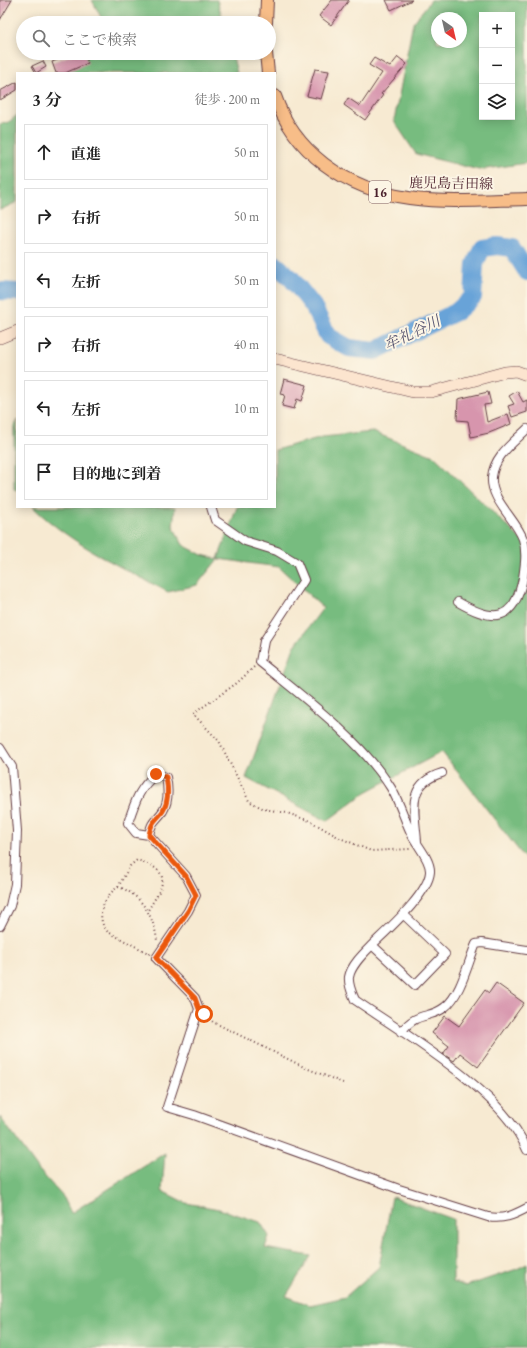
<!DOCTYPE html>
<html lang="ja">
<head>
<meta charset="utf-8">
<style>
  :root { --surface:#fff; --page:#f6f6f6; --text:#222; --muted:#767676; --line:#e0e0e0 }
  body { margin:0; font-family:"EB Garamond","Noto Serif JP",serif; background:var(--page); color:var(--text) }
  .controls { position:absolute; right:12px; top:12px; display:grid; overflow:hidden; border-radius:0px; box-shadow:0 2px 10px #0003 }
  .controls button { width:36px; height:36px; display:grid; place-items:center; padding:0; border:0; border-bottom:1px solid var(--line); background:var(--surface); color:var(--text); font:20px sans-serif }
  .compass { position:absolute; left:431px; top:12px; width:36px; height:36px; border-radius:50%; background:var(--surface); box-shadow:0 2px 10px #0003; rotate:146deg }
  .stop { position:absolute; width:12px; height:12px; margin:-9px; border:3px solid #ea580c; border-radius:50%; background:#fff }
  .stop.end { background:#ea580c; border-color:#fff; box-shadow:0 1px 4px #0008 }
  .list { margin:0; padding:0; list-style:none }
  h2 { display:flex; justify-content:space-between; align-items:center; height:52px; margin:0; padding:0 16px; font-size:17px }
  h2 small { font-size:13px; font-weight:400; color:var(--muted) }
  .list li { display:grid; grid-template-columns:26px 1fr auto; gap:12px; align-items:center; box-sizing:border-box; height:56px; margin:0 8px 8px; padding:0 8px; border:1px solid var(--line); border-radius:0px }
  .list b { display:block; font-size:15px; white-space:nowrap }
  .list em { font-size:13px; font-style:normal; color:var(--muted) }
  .icon { flex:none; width:22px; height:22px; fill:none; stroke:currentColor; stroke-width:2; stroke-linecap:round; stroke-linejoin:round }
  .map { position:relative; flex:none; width:527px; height:1348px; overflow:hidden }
  .search { position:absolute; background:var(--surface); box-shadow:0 2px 10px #0003; left:16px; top:16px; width:260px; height:44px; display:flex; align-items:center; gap:10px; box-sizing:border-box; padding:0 14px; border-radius:22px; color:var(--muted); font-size:15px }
  .panel { position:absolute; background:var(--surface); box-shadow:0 2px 10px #0003; left:16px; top:72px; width:260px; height:436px; border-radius:0px }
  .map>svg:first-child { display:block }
  .forest { fill:#77bc7f; stroke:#606e55; fill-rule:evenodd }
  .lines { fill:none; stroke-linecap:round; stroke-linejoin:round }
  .river { stroke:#68a3d8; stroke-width:18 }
  .building { fill:#d795ad }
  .street-casing { stroke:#643d44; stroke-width:10 }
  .secondary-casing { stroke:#643d44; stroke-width:12 }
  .primary-casing { stroke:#643d44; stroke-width:14 }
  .path { stroke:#643d44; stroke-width:2; stroke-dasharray:1 3; stroke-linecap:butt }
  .street { stroke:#fff; stroke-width:8 }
  .secondary { stroke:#fce5cf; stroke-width:11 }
  .primary { stroke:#f7bd88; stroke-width:12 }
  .route { stroke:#ea580c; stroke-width:5 }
  .labels { text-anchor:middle; stroke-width:4; stroke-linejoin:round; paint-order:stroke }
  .shield { fill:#fcf5e5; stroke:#7f5f63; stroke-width:1 }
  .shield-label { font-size:13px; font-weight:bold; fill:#4a1f2b }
  .street-label { font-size:14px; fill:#4a1f2b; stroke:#fcf5e5 }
  .water-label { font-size:15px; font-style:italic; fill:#565470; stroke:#fcf5e5 }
</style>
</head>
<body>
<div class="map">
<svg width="527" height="1348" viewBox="0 0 527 1348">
  <rect width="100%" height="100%" fill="#fcf5e5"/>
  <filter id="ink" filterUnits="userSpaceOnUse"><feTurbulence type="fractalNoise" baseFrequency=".025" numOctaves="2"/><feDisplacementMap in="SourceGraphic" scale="8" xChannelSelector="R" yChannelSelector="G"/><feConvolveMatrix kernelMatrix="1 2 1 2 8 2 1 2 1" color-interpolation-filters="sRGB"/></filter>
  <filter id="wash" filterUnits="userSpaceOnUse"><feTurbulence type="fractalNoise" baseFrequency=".012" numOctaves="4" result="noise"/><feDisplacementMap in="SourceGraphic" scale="16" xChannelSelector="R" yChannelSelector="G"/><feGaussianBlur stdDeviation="0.9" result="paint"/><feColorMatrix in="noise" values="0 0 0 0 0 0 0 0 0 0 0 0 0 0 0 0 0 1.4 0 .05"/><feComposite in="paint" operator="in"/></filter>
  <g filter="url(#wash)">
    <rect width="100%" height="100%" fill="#f7ead2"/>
    <path class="forest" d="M 92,0 L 217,0 L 224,23 L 104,23 Z
      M 431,0 L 527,0 L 527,163 L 479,170 L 416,154 L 394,121 L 413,23 ZM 482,15 L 512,15 L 512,117 L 482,117 ZM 437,18 L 461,18 L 461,42 L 437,42 Z
      M 87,53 L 232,53 L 237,73 L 65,73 Z
      M 17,115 L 17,202 L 0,210 L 0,124 L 8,123 Z
      M 17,420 L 17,492 L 14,489 L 14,426 Z
      M 373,432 L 434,456 L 527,545 L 527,861 L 442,752 L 366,792 L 327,821 L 246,778 L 294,647 L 323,608 L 279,567 L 218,559 L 197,585 L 168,592 C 121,567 71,544 33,507 L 175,507 L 173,526 L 183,545 L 202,555 L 218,559 L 237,507 L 275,507 L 275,450 L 322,437 Z
      M 0,1117 L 39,1170 L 64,1198 L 71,1213 L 165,1153 L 162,1191 L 186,1203 L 219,1209 L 260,1222 L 269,1236 L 265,1248 L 311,1256 L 286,1296 L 310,1305 L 345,1297 L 379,1267 L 392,1197 L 453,1219 L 453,1282 L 466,1286 L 517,1269 L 527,1264 L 527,1348 L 0,1348 Z"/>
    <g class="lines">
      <path class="river" d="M 275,264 L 291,278 L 313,306 L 328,336 L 349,348 L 375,351 L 456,312 L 473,297 L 475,264 L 482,248 L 497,246 L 512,248 L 527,272
        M 0,291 L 17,292"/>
    </g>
    <g id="blocks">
      <path class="building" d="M 0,0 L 12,0 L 0,20 Z
        M 332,0 L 349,0 L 331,25 L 319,16 Z
        M 386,0 L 412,0 L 391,10 Z
        M 76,53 L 84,53 L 88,63 L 65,73 L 56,73 L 52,62 Z
        M 398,57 L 407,64 L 381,94 L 383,95 L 365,120 L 344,105 L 348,98 L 360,106 L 382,73 L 369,65 L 374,58 L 390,67 Z
        M 43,61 L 46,67 L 36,73 L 32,66 Z
        M 315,69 L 329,71 L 321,99 L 307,96 Z
        M 17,82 L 17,90 L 0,100 L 0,91 Z
        M 284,379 L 307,385 L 302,401 L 297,399 L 294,409 L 282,406 L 285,395 L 280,394 Z
        M 517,391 L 523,402 L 527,400 L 527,412 L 512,417 L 508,406 L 514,404 L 509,396 Z
        M 488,392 L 491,404 L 484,405 L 487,422 L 508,414 L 511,424 L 489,433 L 471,437 L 468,421 L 457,420 L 458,399 Z
        M 496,983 L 524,1003 L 478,1067 L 460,1053 L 454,1061 L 443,1054 L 449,1046 L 432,1033 L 445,1016 L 459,1026 L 485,990 L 489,993 Z"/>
    </g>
  </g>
  <g filter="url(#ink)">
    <use href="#blocks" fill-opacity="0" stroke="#643d44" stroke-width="1"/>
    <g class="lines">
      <g class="street-casing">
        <path id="street" d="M 211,507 L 215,520 L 245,541 L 277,551 L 297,563 L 304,580 L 264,641 L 260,662 C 302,696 362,741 391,788 C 400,803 404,819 412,835 C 417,845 431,860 430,872 C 428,895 386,931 370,947 C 362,955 351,966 349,977 C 348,985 352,993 355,1000 C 406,1035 504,1092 527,1150
          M 458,602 C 494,623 514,622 523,578 C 525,565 527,551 523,539 C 516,519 490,500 492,477 C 494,456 513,443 527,429
          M 0,748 L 12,767 L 17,831 L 15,884 L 10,906 L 0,926
          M 149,835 C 152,820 155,822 163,811 C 169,801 168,787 166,777 L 156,774 C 139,788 135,802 128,823 L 136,833 L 149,835 L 186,876 L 196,895 L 188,911 L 156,958 L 195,998 L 199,1009 L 167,1107 L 194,1115 L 399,1189 L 488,1217 C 503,1220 514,1215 527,1208
          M 417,842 C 415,811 405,784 442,773
          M 372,945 L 415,985 L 445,954 L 403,914
          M 401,1032 C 418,1010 429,1020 445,1007 C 461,995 468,962 476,944 L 482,943 L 527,950"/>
      </g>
      <g class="secondary-casing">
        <path id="secondary" d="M 0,338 L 17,331
          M 275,359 L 413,392 L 431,392 L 505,372 L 516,371 L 527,375"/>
      </g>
      <g class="primary-casing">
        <path id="primary" d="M 266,23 L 267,0
          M 266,53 L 268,73
          M 275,96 C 284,123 302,147 324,164 C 385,210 455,201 527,199"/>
      </g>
      <path class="path" d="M 254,667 L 237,683 L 193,714 L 219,741 L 249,801 L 264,809 L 287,813 L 310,821 L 340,838 L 371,851 L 410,849
        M 118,887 L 130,866 L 137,860 C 175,872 163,885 147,912
        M 150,954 L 108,932 C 94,918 104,896 118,887 C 141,893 155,919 157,941
        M 206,1016 L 213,1022 L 306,1068 L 343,1083"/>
      <use href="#street" class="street"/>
      <use href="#secondary" class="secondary"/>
      <use href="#primary" class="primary"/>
    </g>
  </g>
  <g class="lines" filter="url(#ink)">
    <path class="route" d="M 156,774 L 166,777 C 168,787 169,801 163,811 C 155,822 152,820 149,835 L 186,876 L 196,895 L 188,911 L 156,958 L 195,998 L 199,1009 L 204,1014"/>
  </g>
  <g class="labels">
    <rect class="shield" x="369" y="181" width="22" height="22" rx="3"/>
    <g class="shield-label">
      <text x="380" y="197">16</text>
    </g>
    <g class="street-label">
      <text transform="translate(451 183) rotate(1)" y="5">鹿児島吉田線</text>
    </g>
    <g class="water-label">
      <text transform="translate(412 333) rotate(-26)" y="5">牟礼谷川</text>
    </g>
  </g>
</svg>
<div class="controls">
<button>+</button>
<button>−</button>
<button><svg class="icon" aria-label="layers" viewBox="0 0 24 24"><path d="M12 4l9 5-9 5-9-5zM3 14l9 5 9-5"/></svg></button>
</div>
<svg class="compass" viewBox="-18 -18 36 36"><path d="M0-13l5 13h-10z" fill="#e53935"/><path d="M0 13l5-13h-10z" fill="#767676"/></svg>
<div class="stop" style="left:204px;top:1014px"></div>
<div class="stop end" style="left:156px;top:774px"></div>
<div class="search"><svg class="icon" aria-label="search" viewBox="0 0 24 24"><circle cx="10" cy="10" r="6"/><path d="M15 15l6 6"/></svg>ここで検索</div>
<section class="panel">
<h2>3 分<small>徒歩 · 200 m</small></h2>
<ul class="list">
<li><svg class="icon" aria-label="ahead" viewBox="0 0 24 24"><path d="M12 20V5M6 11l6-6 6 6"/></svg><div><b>直進</b></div><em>50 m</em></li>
<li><svg class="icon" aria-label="right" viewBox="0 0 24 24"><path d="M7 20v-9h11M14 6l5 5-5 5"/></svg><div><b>右折</b></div><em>50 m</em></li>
<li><svg class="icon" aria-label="left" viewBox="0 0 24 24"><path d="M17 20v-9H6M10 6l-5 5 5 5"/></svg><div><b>左折</b></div><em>50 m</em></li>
<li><svg class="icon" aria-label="right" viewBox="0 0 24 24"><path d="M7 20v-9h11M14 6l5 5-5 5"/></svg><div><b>右折</b></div><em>40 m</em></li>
<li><svg class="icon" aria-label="left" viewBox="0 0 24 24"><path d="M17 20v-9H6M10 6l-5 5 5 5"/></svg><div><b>左折</b></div><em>10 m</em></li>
<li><svg class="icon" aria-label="arrive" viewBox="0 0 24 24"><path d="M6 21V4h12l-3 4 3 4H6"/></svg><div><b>目的地に到着</b></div></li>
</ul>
</section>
</div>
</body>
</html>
